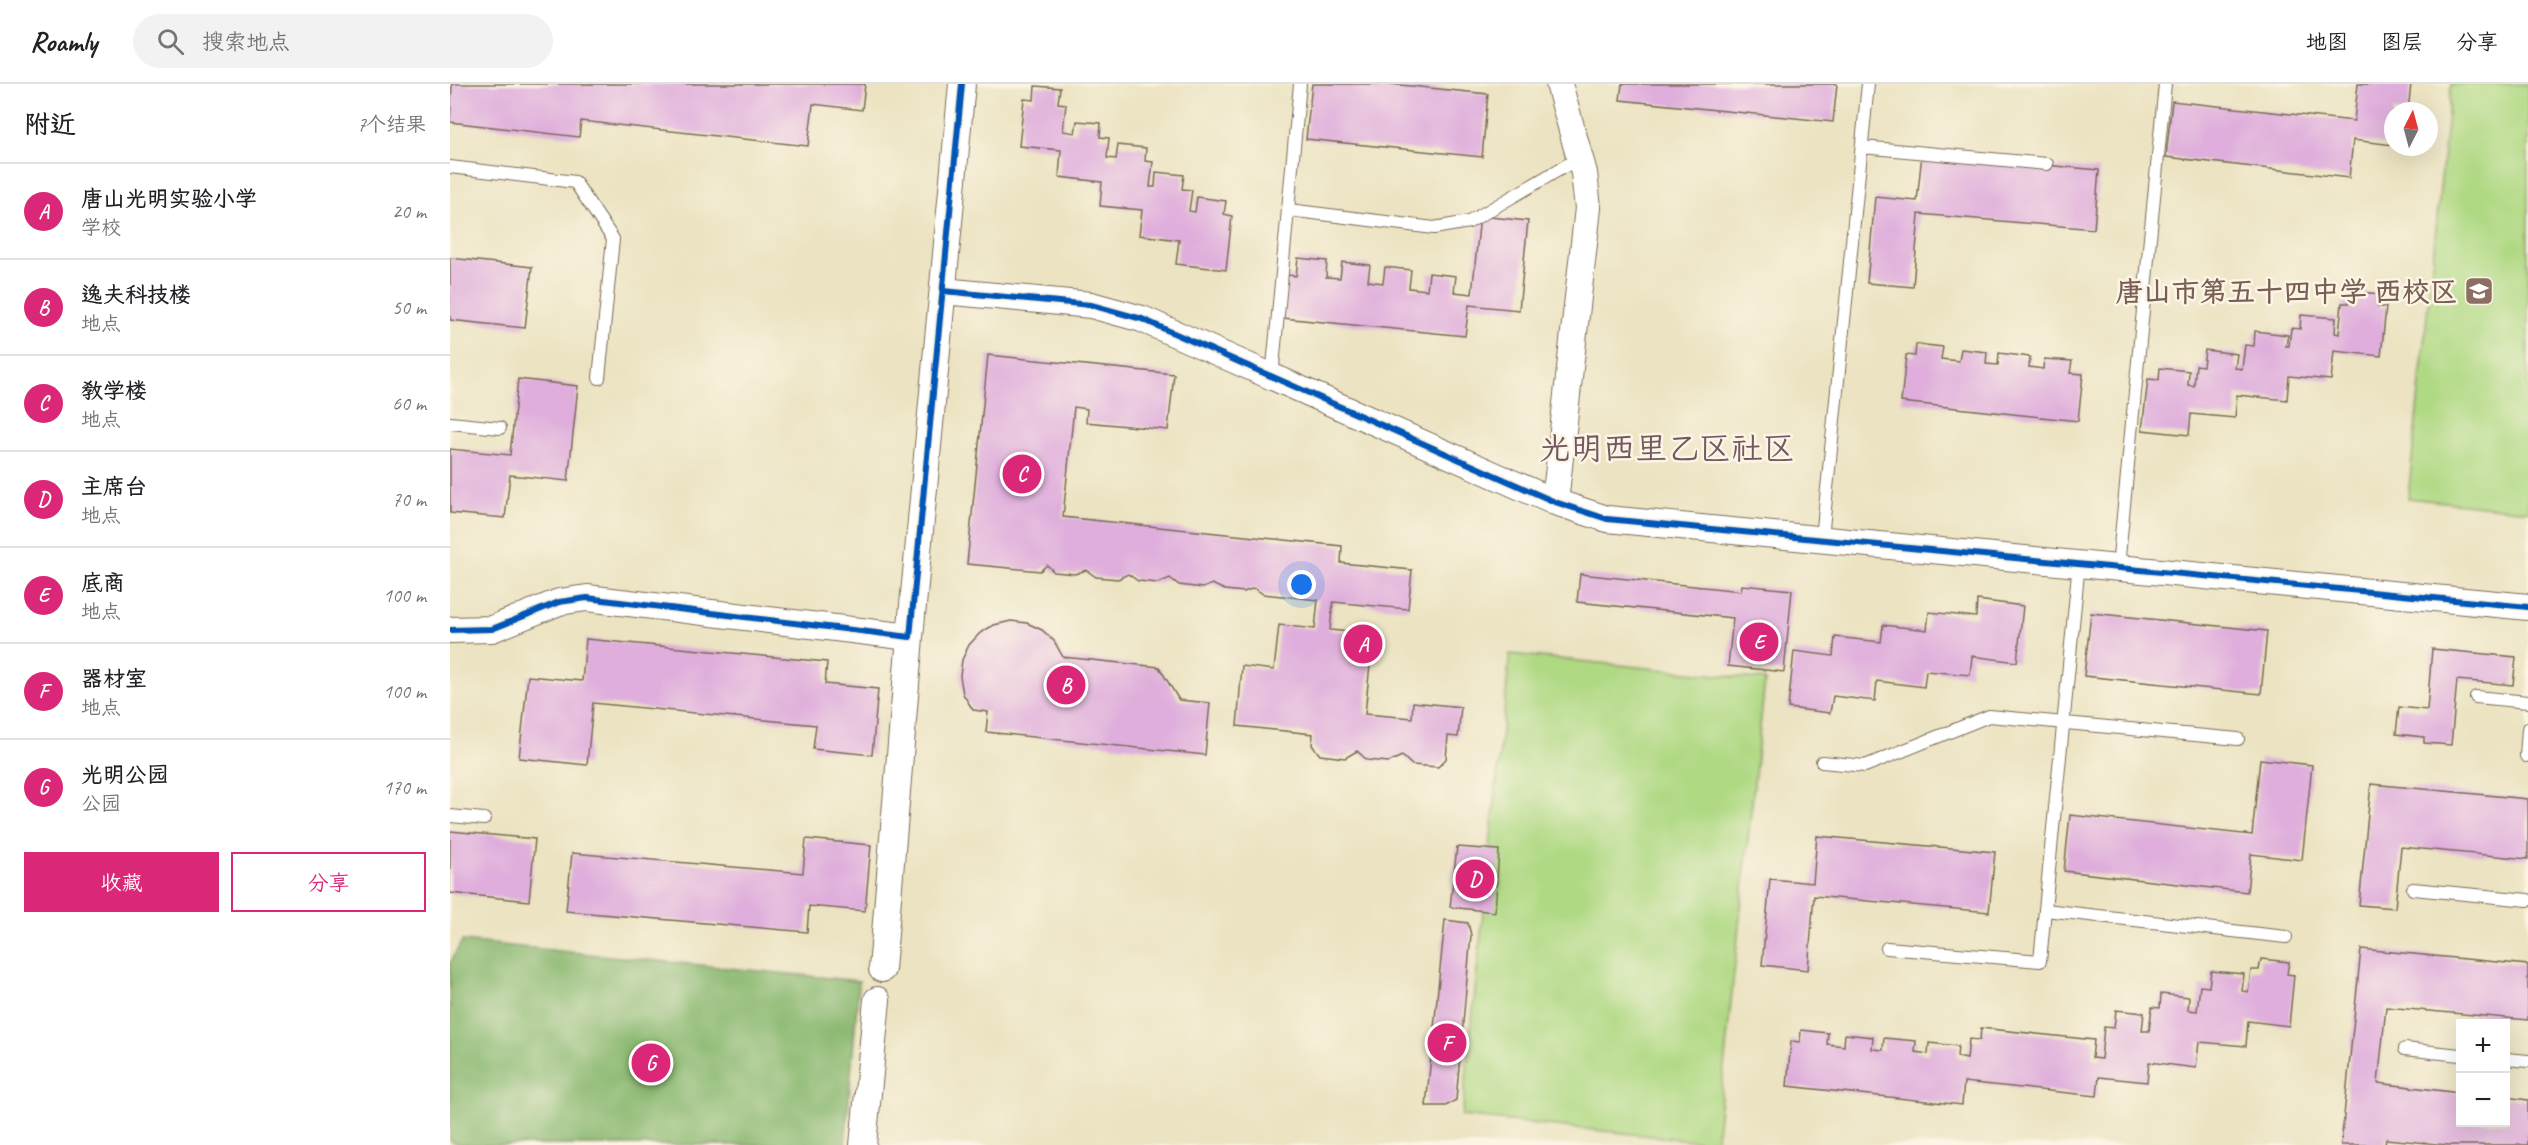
<!DOCTYPE html>
<html lang="zh">
<head>
<meta charset="utf-8">
<style>
  :root { --surface:#fff; --page:#f2f2f2; --text:#202124; --muted:#757577; --line:#e0e0e0; --accent:#db2777 }
  body { margin:0; font-family:Caveat,"LXGW WenKai TC",sans-serif; background:var(--page); color:var(--text) }
  .controls { position:absolute; right:18px; bottom:18px; display:grid; overflow:hidden; border-radius:0px; box-shadow:0 6px 24px #0002 }
  .controls button { width:54px; height:54px; display:grid; place-items:center; padding:0; border:0; border-bottom:2px solid var(--line); background:var(--surface); color:var(--text); font:30px sans-serif }
  .compass { position:absolute; left:1934px; top:18px; width:54px; height:54px; border-radius:50%; background:var(--surface); box-shadow:0 6px 24px #0002; rotate:6deg }
  .you { position:absolute; left:852px; top:501px; width:21px; height:21px; margin:-15px; border:4px solid #fff; border-radius:50%; background:#1a73e8; box-shadow:0 0 0 9px #1a73e833 }
  .badge { display:grid; place-items:center; width:39px; height:39px; border-radius:50%; background:var(--accent); color:#fff; font-size:20px; font-weight:700 }
  .pin { position:absolute; translate:-50% -50%; border:3px solid #fff; box-shadow:0 2px 6px #0006 }
  .list { margin:0; padding:0; list-style:none }
  h2 { display:flex; justify-content:space-between; align-items:center; height:78px; margin:0; padding:0 24px; font-size:26px }
  h2 small { font-size:20px; font-weight:400; color:var(--muted) }
  .list li { display:grid; grid-template-columns:39px 1fr auto; gap:18px; align-items:center; box-sizing:border-box; height:96px; padding:0 24px; border-top:2px solid var(--line) }
  .list b { display:block; font-size:22px; white-space:nowrap }
  .list p { margin:0; font-size:20px; white-space:nowrap; color:var(--muted) }
  .list em { font-size:20px; font-style:normal; color:var(--muted) }
  .actions { display:flex; gap:12px; padding:18px 24px }
  .actions a { flex:1; padding:14px 0; border:2px solid var(--accent); border-radius:0px; text-align:center; font-size:21px; color:var(--accent) }
  .actions .main { background:var(--accent); color:#fff }
  .icon { flex:none; width:33px; height:33px; fill:none; stroke:currentColor; stroke-width:2; stroke-linecap:round; stroke-linejoin:round }
  .map { position:relative; flex:none; width:2078px; height:1061px; overflow:hidden }
  header { display:flex; align-items:center; gap:36px; box-sizing:border-box; height:84px; padding:0 30px; background:var(--surface); border-bottom:2px solid var(--line) }
  header strong { font-size:28px }
  nav { display:flex; gap:33px; margin-inline-start:auto; font-size:21px }
  .search { width:420px; height:54px; background:var(--page); display:flex; align-items:center; gap:15px; box-sizing:border-box; padding:0 21px; border-radius:33px; color:var(--muted); font-size:22px }
  main { display:flex }
  aside { flex:1; background:var(--surface) }
  .map>svg:first-child { display:block }
  .green { fill:#b0d984; stroke:#768251; stroke-width:1.5 }
  .forest { fill:#8cb972; stroke:#647248; stroke-width:1.5 }
  .building { fill:#dfaedc }
  .lines { fill:none; stroke-linecap:round; stroke-linejoin:round }
  .lane-casing { stroke:#796b57; stroke-width:14 }
  .street-casing { stroke:#796b57; stroke-width:28 }
  .lane { stroke:#fff; stroke-width:12 }
  .street { stroke:#fff; stroke-width:26 }
  .cycleway-casing { stroke:#fcf5e5; stroke-width:10 }
  .cycleway { stroke:#0057b8; stroke-width:6 }
  .labels { text-anchor:middle; stroke-width:5; stroke-linejoin:round; paint-order:stroke }
  .education-label { font-size:28px; font-weight:bold; fill:#785e54; stroke:#fcf5e5; text-anchor:end }
  .quarter-label { font-size:32px; fill:#745860; stroke:#fcf5e5 }
</style>
</head>
<body>
<header>
<strong>Roamly</strong>
<div class="search"><svg class="icon" aria-label="search" viewBox="0 0 24 24"><circle cx="10" cy="10" r="6"/><path d="M15 15l6 6"/></svg>搜索地点</div>
<nav><a>地图</a><a>图层</a><a>分享</a></nav>
</header>
<main>
<aside>
<h2>附近<small>7个结果</small></h2>
<ul class="list">
<li><span class="badge">A</span><div><b>唐山光明实验小学</b><p>学校</p></div><em>20 m</em></li>
<li><span class="badge">B</span><div><b>逸夫科技楼</b><p>地点</p></div><em>50 m</em></li>
<li><span class="badge">C</span><div><b>教学楼</b><p>地点</p></div><em>60 m</em></li>
<li><span class="badge">D</span><div><b>主席台</b><p>地点</p></div><em>70 m</em></li>
<li><span class="badge">E</span><div><b>底商</b><p>地点</p></div><em>100 m</em></li>
<li><span class="badge">F</span><div><b>器材室</b><p>地点</p></div><em>100 m</em></li>
<li><span class="badge">G</span><div><b>光明公园</b><p>公园</p></div><em>170 m</em></li>
</ul>
<div class="actions"><a class="main">收藏</a><a>分享</a></div>
</aside>
<div class="map">
<svg width="2078" height="1061" viewBox="0 0 2078 1061">
  <rect width="100%" height="100%" fill="#fcf5e5"/>
  <filter id="ink" filterUnits="userSpaceOnUse"><feTurbulence type="fractalNoise" baseFrequency=".0167" numOctaves="2"/><feDisplacementMap in="SourceGraphic" scale="12" xChannelSelector="R" yChannelSelector="G"/><feConvolveMatrix kernelMatrix="1 2 1 2 8 2 1 2 1" color-interpolation-filters="sRGB"/></filter>
  <filter id="wash" filterUnits="userSpaceOnUse"><feTurbulence type="fractalNoise" baseFrequency=".008" numOctaves="4" result="noise"/><feDisplacementMap in="SourceGraphic" scale="24" xChannelSelector="R" yChannelSelector="G"/><feGaussianBlur stdDeviation="1.35" result="paint"/><feColorMatrix in="noise" values="0 0 0 0 0 0 0 0 0 0 0 0 0 0 0 0 0 1.4 0 .05"/><feComposite in="paint" operator="in"/></filter>
  <g filter="url(#wash)">
    <rect width="100%" height="100%" fill="#ebe3c1"/>
    <path class="green" d="M 2001,0 L 2078,0 L 2078,427 L 1958,414 Z
      M 1060,570 L 1315,596 L 1266,1059 L 1012,1032 Z"/>
    <path class="forest" d="M 12,857 L 409,897 L 395,1061 L 13,1061 L 0,1057 L 0,879 Z"/>
    <g id="blocks">
      <path class="building" d="M 2,0 L 415,0 L 412,26 L 363,20 L 358,62 L 131,37 L 129,53 L 0,38 Z
        M 862,0 L 940,0 L 1038,10 L 1032,73 L 856,55 Z
        M 1172,0 L 1387,0 L 1383,38 L 1170,16 Z
        M 1908,0 L 1961,0 L 1958,27 L 1943,27 L 1943,61 L 1903,56 L 1899,94 L 1716,73 L 1722,17 L 1904,37 Z
        M 585,2 L 610,4 L 608,19 L 616,20 L 613,47 L 625,49 L 627,37 L 651,39 L 650,53 L 659,54 L 657,74 L 666,75 L 668,61 L 696,64 L 695,77 L 703,78 L 700,103 L 705,103 L 706,88 L 734,91 L 732,105 L 742,106 L 739,127 L 745,128 L 747,113 L 776,117 L 774,130 L 782,132 L 776,186 L 726,180 L 729,156 L 689,151 L 692,126 L 650,122 L 652,98 L 609,93 L 611,66 L 569,62 L 574,15 L 584,16 Z
        M 1472,70 L 1649,86 L 1644,145 L 1469,130 L 1463,203 L 1417,199 L 1425,113 L 1467,117 Z
        M 1030,132 L 1078,137 L 1069,226 L 1019,221 L 1015,252 L 833,234 L 837,191 L 846,192 L 848,174 L 877,177 L 876,193 L 890,194 L 892,178 L 920,181 L 918,197 L 933,199 L 935,183 L 961,186 L 959,204 L 977,206 L 979,189 L 1006,192 L 1004,208 L 1022,210 Z
        M 0,174 L 82,183 L 75,244 L 0,236 Z
        M 1899,207 L 1930,210 L 1928,223 L 1936,223 L 1931,272 L 1884,267 L 1881,296 L 1839,292 L 1837,316 L 1787,311 L 1785,334 L 1741,330 L 1739,351 L 1692,346 L 1698,295 L 1709,296 L 1710,284 L 1739,287 L 1738,301 L 1744,302 L 1746,281 L 1753,282 L 1755,266 L 1787,270 L 1785,284 L 1792,285 L 1795,261 L 1804,262 L 1805,247 L 1838,251 L 1836,262 L 1839,262 L 1841,244 L 1850,245 L 1851,231 L 1886,234 L 1885,249 L 1889,250 L 1892,219 L 1899,219 Z
        M 1466,260 L 1493,263 L 1491,275 L 1509,277 L 1511,265 L 1537,268 L 1536,280 L 1548,281 L 1549,269 L 1580,273 L 1579,283 L 1593,285 L 1594,275 L 1622,277 L 1620,289 L 1633,290 L 1628,337 L 1451,318 L 1456,271 L 1465,272 Z
        M 538,271 L 724,290 L 718,346 L 636,338 L 637,325 L 624,323 L 613,433 L 892,462 L 891,479 L 962,486 L 958,525 L 883,518 L 880,546 L 923,550 L 915,630 L 962,634 L 963,618 L 1011,623 L 1008,653 L 998,652 L 996,675 L 988,683 L 962,681 L 952,672 L 939,678 L 917,676 L 907,667 L 895,674 L 870,671 L 862,661 L 863,650 L 787,642 L 792,582 L 824,586 L 829,541 L 865,545 L 868,516 L 813,510 L 804,504 L 794,508 L 775,506 L 762,500 L 753,504 L 729,501 L 720,494 L 708,499 L 688,497 L 678,490 L 668,495 L 646,493 L 636,486 L 625,490 L 604,488 L 597,481 L 590,487 L 517,480 Z
        M 68,295 L 128,302 L 118,397 L 60,391 L 55,434 L 0,429 L 0,365 L 60,371 Z
        M 1130,490 L 1291,507 L 1292,501 L 1342,506 L 1334,588 L 1278,582 L 1283,534 L 1127,518 Z
        M 1527,516 L 1573,522 L 1567,578 L 1522,572 L 1520,591 L 1476,587 L 1474,603 L 1427,597 L 1425,617 L 1383,612 L 1380,629 L 1338,624 L 1344,567 L 1383,572 L 1385,553 L 1431,558 L 1433,541 L 1477,546 L 1479,528 L 1526,533 Z
        M 1641,529 L 1817,547 L 1811,610 L 1634,592 Z
        M 561,537 L 577,539 L 592,546 L 604,557 L 613,573 L 709,583 L 729,616 L 760,619 L 755,671 L 536,648 L 538,628 L 523,626 L 513,610 L 510,592 L 512,576 L 519,561 L 530,549 L 544,541 Z
        M 136,555 L 377,578 L 375,600 L 428,605 L 422,671 L 363,665 L 366,641 L 143,619 L 137,681 L 69,674 L 78,592 L 132,597 Z
        M 1982,565 L 2066,573 L 2063,601 L 2007,596 L 2001,661 L 1974,659 L 1974,653 L 1946,650 L 1949,623 L 1977,626 Z
        M 1810,675 L 1862,681 L 1852,776 L 1801,770 L 1797,808 L 1614,787 L 1620,731 L 1802,751 Z
        M 1921,700 L 2078,715 L 2078,775 L 1951,763 L 1945,824 L 1909,821 Z
        M 0,747 L 85,755 L 79,817 L 0,809 Z
        M 1367,752 L 1545,768 L 1539,828 L 1364,812 L 1358,886 L 1312,881 L 1320,795 L 1363,799 Z
        M 356,755 L 421,761 L 415,827 L 359,822 L 357,848 L 116,827 L 122,769 L 353,789 Z
        M 1007,763 L 1049,766 L 1045,828 L 1000,823 Z
        M 995,836 L 1018,839 L 1021,851 L 1006,1016 L 996,1022 L 976,1022 Z
        M 1911,865 L 2078,881 L 2078,936 L 1936,923 L 1928,999 L 2010,1009 L 2010,1038 L 2056,1038 L 2056,1013 L 2078,1016 L 2078,1061 L 1998,1061 L 1936,1055 L 1935,1061 L 1891,1061 Z
        M 1811,875 L 1839,878 L 1837,890 L 1844,891 L 1839,942 L 1798,937 L 1796,962 L 1749,958 L 1746,984 L 1699,978 L 1697,998 L 1649,993 L 1647,1012 L 1514,998 L 1512,1021 L 1337,1002 L 1341,957 L 1350,958 L 1351,946 L 1378,949 L 1377,960 L 1394,962 L 1395,950 L 1423,953 L 1422,965 L 1433,966 L 1434,954 L 1466,957 L 1465,968 L 1478,970 L 1479,959 L 1508,962 L 1507,973 L 1517,975 L 1519,955 L 1530,956 L 1531,944 L 1644,956 L 1642,974 L 1651,975 L 1654,943 L 1664,944 L 1666,926 L 1694,929 L 1692,947 L 1699,947 L 1702,923 L 1710,924 L 1711,910 L 1739,913 L 1738,926 L 1747,927 L 1750,902 L 1759,903 L 1761,887 L 1794,890 L 1792,907 L 1798,908 L 1801,886 L 1809,886 Z"/>
    </g>
  </g>
  <g filter="url(#ink)">
    <use href="#blocks" fill-opacity="0" stroke="#796b57" stroke-width="1.5"/>
    <g class="lines">
      <g class="lane-casing">
        <path id="lane" d="M 1412,63 L 1597,80
          M 0,83 L 125,98 L 163,155 L 149,294
          M 839,126 L 984,144 L 1019,138 L 1129,74
          M 822,293 L 850,0
          M 0,339 L 50,344
          M 1372,454 L 1418,0
          M 1668,483 L 1715,0
          M 2026,613 L 2078,618
          M 2076,672 L 2078,645
          M 1372,678 L 1415,682 L 1539,632 L 1788,655
          M 0,732 L 34,735
          M 1963,805 L 2078,816
          M 1595,826 L 1836,853
          M 1437,864 L 1590,877 L 1629,479
          M 1955,965 L 2010,971
          M 2056,975 L 2078,977"/>
      </g>
      <g class="street-casing">
        <path id="street" d="M 493,207 L 641,221 L 692,235 L 1105,418 L 1157,435 L 2078,523
          M 1105,418 L 1138,124 L 1134,89 L 1109,0
          M 0,546 L 42,545 L 109,518 L 137,514 L 460,553 L 512,0
          M 432,885 L 460,553
          M 413,1061 L 427,916"/>
      </g>
      <use href="#lane" class="lane"/>
      <use href="#street" class="street"/>
      <g class="cycleway-casing">
        <path id="cycleway" d="M 493,207 L 641,221 L 692,235 L 1105,418 L 1157,435 L 2078,523
          M 0,546 L 42,545 L 109,518 L 137,514 L 460,553 L 512,0"/>
      </g>
      <use href="#cycleway" class="cycleway"/>
    </g>
  </g>
  <defs>
    <g id="school-square" transform="scale(1.5)"><rect x="-9" y="-9" width="18" height="18" rx="4" fill="#8d6e63" stroke="#fcf5e5"/><path d="M0-5L7-2L0 1L-7-2ZM-4 1L0 2.5L4 1V4Q0 6-4 4Z" fill="#fff"/></g>
  </defs>
  <g fill-rule="evenodd">
    <use href="#school-square" x="2029" y="207"/>
  </g>
  <g class="labels">
    <g class="education-label">
      <text x="2008" y="217">唐山市第五十四中学 西校区</text>
    </g>
    <g class="quarter-label">
      <text x="1217" y="375">光明西里乙区社区</text>
    </g>
  </g>
</svg>
<div class="controls">
<button>+</button>
<button>−</button>
</div>
<svg class="compass" viewBox="-18 -18 36 36"><path d="M0-13l5 13h-10z" fill="#e53935"/><path d="M0 13l5-13h-10z" fill="#757577"/></svg>
<div class="you"></div>
<div class="pin badge" style="left:913px;top:560px">A</div>
<div class="pin badge" style="left:616px;top:601px">B</div>
<div class="pin badge" style="left:572px;top:390px">C</div>
<div class="pin badge" style="left:1025px;top:795px">D</div>
<div class="pin badge" style="left:1309px;top:558px">E</div>
<div class="pin badge" style="left:997px;top:959px">F</div>
<div class="pin badge" style="left:201px;top:979px">G</div>
</div>
</main>
</body>
</html>
